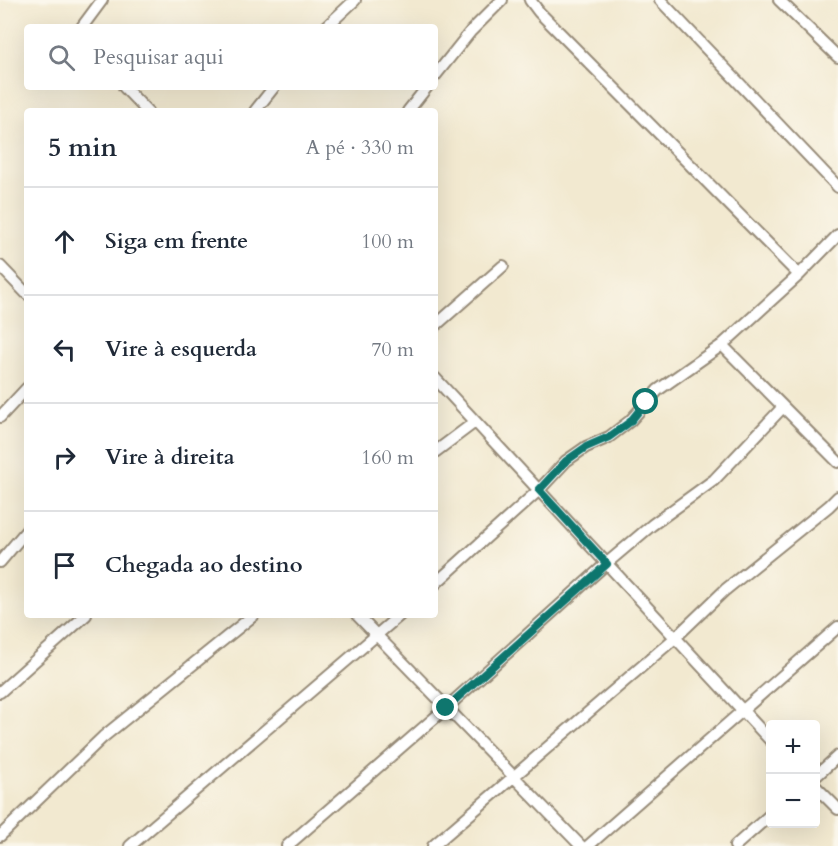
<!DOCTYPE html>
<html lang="pt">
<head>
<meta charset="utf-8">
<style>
  :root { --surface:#fff; --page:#f6f6f7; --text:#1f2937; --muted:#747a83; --line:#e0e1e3 }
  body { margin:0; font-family:Cardo,serif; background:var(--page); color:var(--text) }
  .controls { position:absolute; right:18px; bottom:18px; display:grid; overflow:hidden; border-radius:6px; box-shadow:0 6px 24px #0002 }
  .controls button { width:54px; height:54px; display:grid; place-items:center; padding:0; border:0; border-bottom:2px solid var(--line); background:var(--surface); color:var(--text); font:30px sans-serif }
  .stop { position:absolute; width:18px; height:18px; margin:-14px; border:4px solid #0f766e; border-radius:50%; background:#fff }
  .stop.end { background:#0f766e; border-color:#fff; box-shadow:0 2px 6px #0008 }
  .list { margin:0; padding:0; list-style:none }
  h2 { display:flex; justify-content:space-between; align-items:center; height:78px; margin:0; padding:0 24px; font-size:26px }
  h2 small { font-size:20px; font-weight:400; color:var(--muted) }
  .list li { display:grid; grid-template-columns:39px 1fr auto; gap:18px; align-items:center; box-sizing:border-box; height:108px; padding:0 24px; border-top:2px solid var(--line) }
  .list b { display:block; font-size:22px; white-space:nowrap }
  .list em { font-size:20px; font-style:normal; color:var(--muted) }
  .icon { flex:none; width:33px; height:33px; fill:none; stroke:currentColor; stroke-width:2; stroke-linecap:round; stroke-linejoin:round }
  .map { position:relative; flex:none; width:838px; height:846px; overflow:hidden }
  .search { position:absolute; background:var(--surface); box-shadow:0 6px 24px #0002; left:24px; top:24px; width:414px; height:66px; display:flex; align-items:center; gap:15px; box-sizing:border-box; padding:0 21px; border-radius:6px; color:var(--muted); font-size:22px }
  .panel { position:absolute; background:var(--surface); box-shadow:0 6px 24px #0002; left:24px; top:108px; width:414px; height:510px; border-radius:6px }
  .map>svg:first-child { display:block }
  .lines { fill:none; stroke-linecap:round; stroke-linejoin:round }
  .street-casing { stroke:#968a77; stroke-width:14 }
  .street { stroke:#fff; stroke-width:10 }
  .route { stroke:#0f766e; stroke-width:8 }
</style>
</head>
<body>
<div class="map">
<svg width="838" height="846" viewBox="0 0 838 846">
  <rect width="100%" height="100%" fill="#fbf7ec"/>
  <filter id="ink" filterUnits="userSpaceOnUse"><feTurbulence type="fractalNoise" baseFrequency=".0167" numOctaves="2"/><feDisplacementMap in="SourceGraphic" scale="12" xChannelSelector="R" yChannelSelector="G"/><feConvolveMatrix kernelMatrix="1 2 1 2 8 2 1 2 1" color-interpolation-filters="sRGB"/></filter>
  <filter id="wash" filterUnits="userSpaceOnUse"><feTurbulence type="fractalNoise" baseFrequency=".008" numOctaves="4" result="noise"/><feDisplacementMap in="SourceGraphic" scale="24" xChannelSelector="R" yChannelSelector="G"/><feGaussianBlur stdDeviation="1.35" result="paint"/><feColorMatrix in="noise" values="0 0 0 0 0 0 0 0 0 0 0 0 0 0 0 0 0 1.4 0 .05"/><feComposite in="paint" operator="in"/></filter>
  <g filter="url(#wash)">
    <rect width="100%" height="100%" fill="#f2e9d0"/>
  </g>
  <g filter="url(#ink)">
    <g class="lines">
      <g class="street-casing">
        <path id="street" d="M 530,0 L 539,12 L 799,275
          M 660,0 L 838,187
          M 779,0 L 838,57
          M 82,27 L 102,0
          M 326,27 L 355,0
          M 435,76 L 471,31 L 502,0
          M 124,87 L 147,111
          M 255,111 L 274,87
          M 408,111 L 427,87
          M 0,266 L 27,294
          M 435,326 L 503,266
          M 722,345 L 838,462
          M 435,378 L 770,740
          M 0,417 L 27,388
          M 435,452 L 475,422
          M 0,562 L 27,530
          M 435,584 L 539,490 L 566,461 L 586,447 L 609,437 L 630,421 L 658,390 L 722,345 L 799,275 L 838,235
          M 357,615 L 581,846
          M 0,692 L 86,615
          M 816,776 L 838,756
          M 816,787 L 838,809
          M 0,836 L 103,737 L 254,615
          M 130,846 L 400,615
          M 287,846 L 446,708 L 607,563 L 652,525 L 714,480 L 783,407
          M 433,846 L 676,637 L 725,590 L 829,506 L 838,497
          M 588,846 L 838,627
          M 735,846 L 770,815"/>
      </g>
      <use href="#street" class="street"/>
    </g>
  </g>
  <g class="lines" filter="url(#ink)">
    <path class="route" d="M 446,708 L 607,564 L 539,490 L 566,461 L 586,447 L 609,437 L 630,422 L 646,402"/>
  </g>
</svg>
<div class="controls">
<button>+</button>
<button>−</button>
</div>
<div class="stop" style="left:646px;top:402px"></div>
<div class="stop end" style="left:446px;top:708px"></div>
<div class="search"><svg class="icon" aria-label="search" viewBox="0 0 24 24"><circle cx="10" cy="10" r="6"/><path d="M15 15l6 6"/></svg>Pesquisar aqui</div>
<section class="panel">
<h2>5 min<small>A pé · 330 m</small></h2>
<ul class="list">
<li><svg class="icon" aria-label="ahead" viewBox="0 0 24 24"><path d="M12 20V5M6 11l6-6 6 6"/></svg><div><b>Siga em frente</b></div><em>100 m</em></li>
<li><svg class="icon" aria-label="left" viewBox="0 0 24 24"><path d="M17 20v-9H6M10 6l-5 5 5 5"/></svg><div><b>Vire à esquerda</b></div><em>70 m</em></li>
<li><svg class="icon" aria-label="right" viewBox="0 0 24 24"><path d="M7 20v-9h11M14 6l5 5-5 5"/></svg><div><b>Vire à direita</b></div><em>160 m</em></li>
<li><svg class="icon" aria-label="arrive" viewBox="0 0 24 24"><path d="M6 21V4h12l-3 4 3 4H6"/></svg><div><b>Chegada ao destino</b></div></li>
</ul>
</section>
</div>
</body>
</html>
